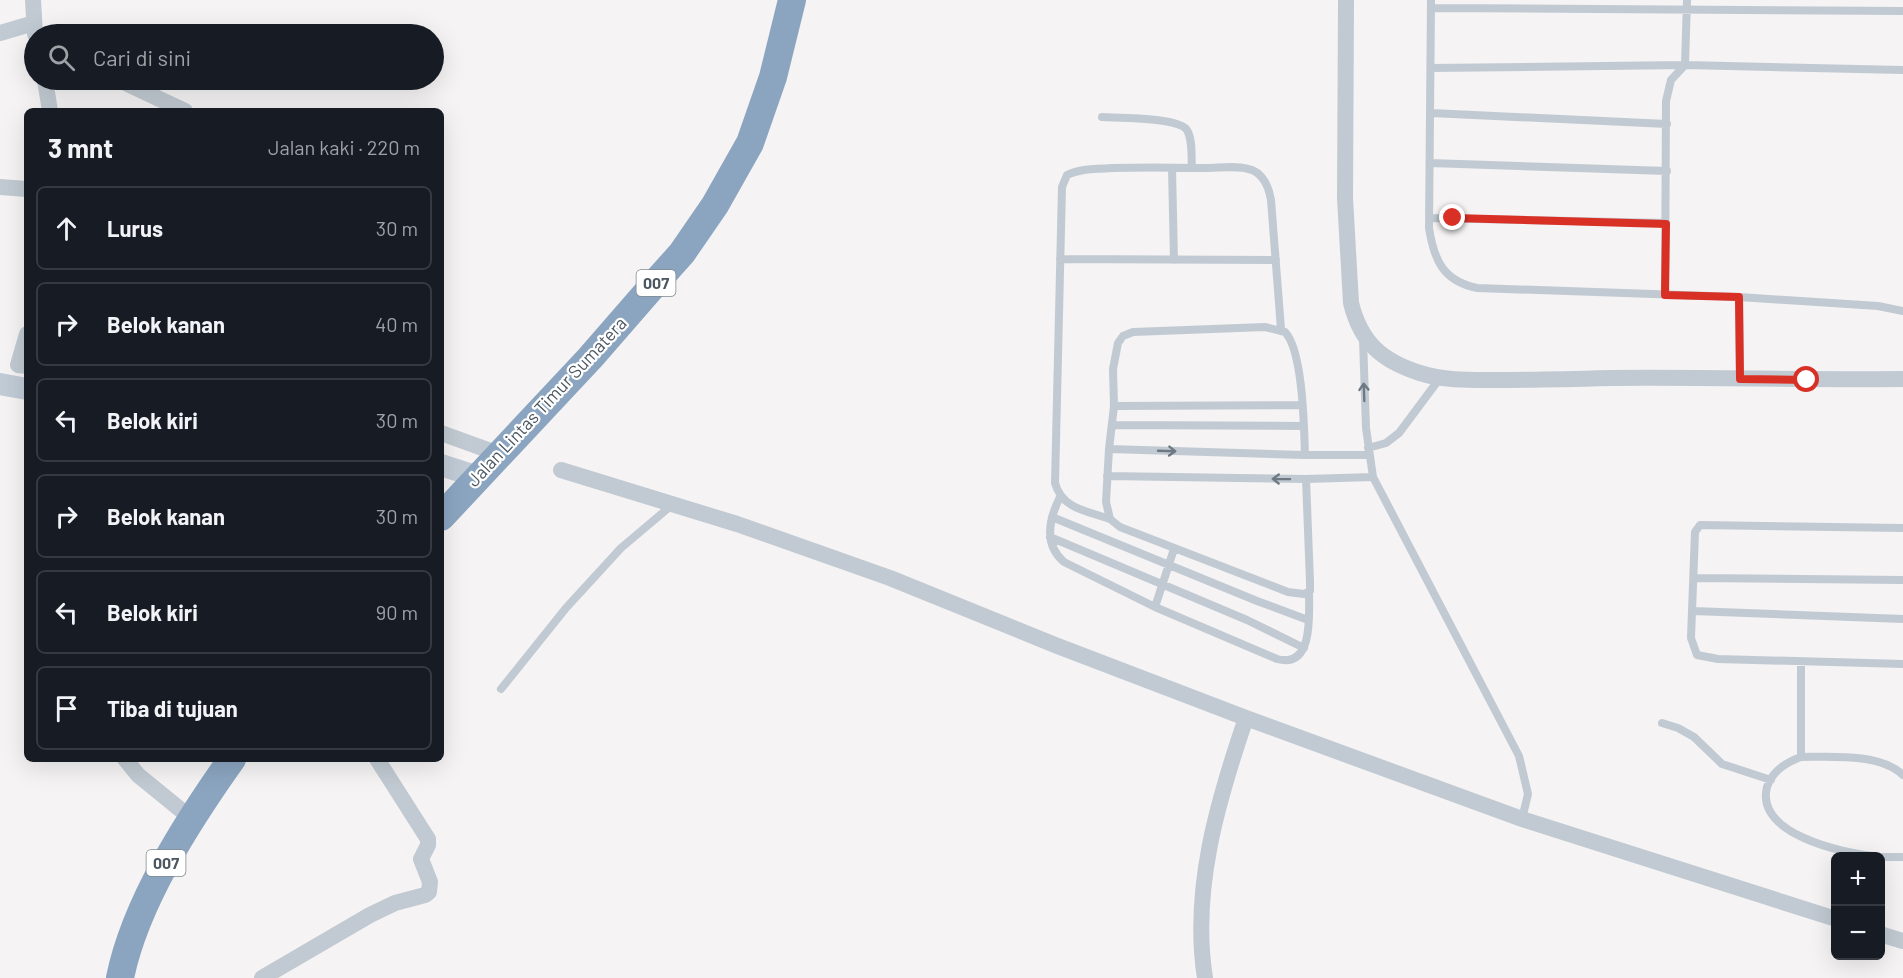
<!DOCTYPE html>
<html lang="id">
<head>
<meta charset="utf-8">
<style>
  :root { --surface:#171b24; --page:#20242c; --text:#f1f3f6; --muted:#9ea1a6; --line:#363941 }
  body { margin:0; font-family:Barlow,sans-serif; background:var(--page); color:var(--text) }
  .controls { position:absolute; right:18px; bottom:18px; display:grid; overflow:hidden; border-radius:9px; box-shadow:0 6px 24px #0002 }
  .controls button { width:54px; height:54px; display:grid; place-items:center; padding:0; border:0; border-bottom:2px solid var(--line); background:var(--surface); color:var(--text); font:30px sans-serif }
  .stop { position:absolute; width:18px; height:18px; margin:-14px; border:4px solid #d93025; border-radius:50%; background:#fff }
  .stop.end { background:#d93025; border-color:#fff; box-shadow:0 2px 6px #0008 }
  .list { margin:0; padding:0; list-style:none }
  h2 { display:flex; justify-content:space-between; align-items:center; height:78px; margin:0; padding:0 24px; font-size:26px }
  h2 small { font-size:20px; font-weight:400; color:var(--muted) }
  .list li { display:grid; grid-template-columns:39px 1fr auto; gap:18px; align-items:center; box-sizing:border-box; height:84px; margin:0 12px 12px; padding:0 12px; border:2px solid var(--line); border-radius:9px }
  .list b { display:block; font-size:22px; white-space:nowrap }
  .list em { font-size:20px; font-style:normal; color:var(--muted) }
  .icon { flex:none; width:33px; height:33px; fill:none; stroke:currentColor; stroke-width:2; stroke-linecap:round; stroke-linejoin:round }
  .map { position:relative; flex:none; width:1903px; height:978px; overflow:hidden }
  .search { position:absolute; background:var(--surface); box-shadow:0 6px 24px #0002; left:24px; top:24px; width:420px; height:66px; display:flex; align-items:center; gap:15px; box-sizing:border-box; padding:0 21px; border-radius:33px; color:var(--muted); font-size:22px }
  .panel { position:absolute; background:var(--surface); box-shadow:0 6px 24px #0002; left:24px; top:108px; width:420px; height:654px; border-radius:9px }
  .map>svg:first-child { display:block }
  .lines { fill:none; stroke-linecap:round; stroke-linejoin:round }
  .lane { stroke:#c1cad2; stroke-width:8 }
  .street { stroke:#c1cad2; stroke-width:16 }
  .secondary { stroke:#c1cbd6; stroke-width:22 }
  .highway { stroke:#8ba5c1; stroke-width:28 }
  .oneway { stroke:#6e7983 }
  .route { stroke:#d93025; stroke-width:8 }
  .labels { text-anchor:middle; stroke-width:4.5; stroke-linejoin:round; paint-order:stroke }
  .shield { fill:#fff; stroke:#808990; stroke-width:1.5 }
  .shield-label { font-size:16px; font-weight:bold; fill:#4a5661 }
  .street-label { font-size:18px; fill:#4a5661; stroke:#fff }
</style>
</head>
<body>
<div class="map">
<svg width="1903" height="978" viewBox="0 0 1903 978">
  <rect width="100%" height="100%" fill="#f5f3f3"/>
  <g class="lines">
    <path class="lane" d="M 1431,0 L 1429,228 C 1434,260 1443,281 1477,288 L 1739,297 L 1878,306 L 1903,311
      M 1431,8 L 1903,11
      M 1431,68 L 1685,65 L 1903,70
      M 1431,113 L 1667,124
      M 1102,117 C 1118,118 1179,117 1187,130 C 1193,140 1191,156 1192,168
      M 1430,163 L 1667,171
      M 1172,168 L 1174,260
      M 1430,218 L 1666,223
      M 1060,259 L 1276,260
      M 1665,295 L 1666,101 L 1671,80 L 1685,65 L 1687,0
      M 1739,297 L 1740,379
      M 1363,339 L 1366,428 L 1373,477 L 1519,756 L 1528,794 L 1522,819
      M 1114,406 L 1302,405
      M 1112,425 L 1304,426
      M 1368,448 L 1386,443 L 1399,433 L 1440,378
      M 1109,449 L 1305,455 L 1368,455
      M 1305,455 C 1304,427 1303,351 1285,332 L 1265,327 L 1133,332 L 1123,336 L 1118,343 L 1113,369 L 1114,406 L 1109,449 L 1106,502 L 1110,519 L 1120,527 L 1288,592 L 1304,594 L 1310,591 L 1310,582 L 1306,479
      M 1107,476 L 1306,479 L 1373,477
      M 1060,497 C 1049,519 1043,544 1064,562 L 1155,607
      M 1052,517 L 1257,601 L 1308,620
      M 1110,519 C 1087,511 1062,509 1055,483 L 1062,187 L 1067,175 C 1073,172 1078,171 1084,170 C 1124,166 1166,168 1206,168 C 1220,168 1239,165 1252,170 C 1264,175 1269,188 1271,200 L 1281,329
      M 1903,528 L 1700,525 L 1695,532 L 1691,638 L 1697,655 L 1718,659 L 1903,664
      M 1050,537 L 1247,620 L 1304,648
      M 1174,549 L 1155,607 L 1277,659 C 1314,669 1309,614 1309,592
      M 1694,578 L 1903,580
      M 1693,611 L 1903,619
      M 1801,662 L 1801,757 C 1831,757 1880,753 1903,775
      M 501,689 L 566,608 L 621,548 L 672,505
      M 1662,723 L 1678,728 L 1694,737 L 1722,764 L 1771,780
      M 1801,757 C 1787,762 1772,771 1767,787 C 1755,834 1842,853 1874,856
      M 1880,857 L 1903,857"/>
    <path class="street" d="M 33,0 L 35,34
      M 1346,0 L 1345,198 L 1351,303 C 1361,343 1382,361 1420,373 C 1444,381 1473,380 1497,380 C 1535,380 1573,379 1611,378 C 1709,377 1806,380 1903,379
      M 0,33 L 34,23
      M 45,80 L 50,111
      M 119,80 L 185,111
      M 0,187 L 27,189
      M 27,334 L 18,365 L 27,366
      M 441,433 L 499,454
      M 561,470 L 737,524 L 890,578 L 1055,645 L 1246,718 L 1522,819 L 1836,919
      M 125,759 L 138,775 L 192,819
      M 1880,934 L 1903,941
      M 262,978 L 370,915 L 395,903 L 425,895 L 429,892 L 430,882 L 421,859 L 428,845 L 428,839 L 377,759
      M 1205,978 C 1191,890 1218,800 1246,718"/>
    <path class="secondary" d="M 0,384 L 27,389
      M 441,465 L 478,477"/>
    <path class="highway" d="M 441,517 L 590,358 L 657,281 L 682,253 L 715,205 L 750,143 L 773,77 L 792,0
      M 120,978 C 135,903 188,821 232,759"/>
  </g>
  <defs><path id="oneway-shaft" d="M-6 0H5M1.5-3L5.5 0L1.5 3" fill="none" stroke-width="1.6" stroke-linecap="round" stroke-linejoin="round" transform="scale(1.5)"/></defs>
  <g class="oneway">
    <use href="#oneway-shaft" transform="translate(1364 392) rotate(-92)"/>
    <use href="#oneway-shaft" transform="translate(1167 451) rotate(2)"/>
    <use href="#oneway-shaft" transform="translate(1281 479) rotate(-179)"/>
  </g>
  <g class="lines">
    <path class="route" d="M 1453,218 L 1666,224 L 1665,295 L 1739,297 L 1740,379 L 1807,380"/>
  </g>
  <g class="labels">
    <g class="shield">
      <rect x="636.5" y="270" width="39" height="26" rx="4.5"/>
      <rect x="146.5" y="850" width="39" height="26" rx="4.5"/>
    </g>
    <g class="shield-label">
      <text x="656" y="289">007</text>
      <text x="166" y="869">007</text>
    </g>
    <g class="street-label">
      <text transform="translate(547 402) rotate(-47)" y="6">Jalan Lintas Timur Sumatera</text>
    </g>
  </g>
</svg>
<div class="controls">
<button>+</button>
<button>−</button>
</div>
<div class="stop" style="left:1807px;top:380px"></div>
<div class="stop end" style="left:1453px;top:218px"></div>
<div class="search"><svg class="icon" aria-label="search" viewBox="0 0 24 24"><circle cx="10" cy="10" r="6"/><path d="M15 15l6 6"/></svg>Cari di sini</div>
<section class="panel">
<h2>3 mnt<small>Jalan kaki · 220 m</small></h2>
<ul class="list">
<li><svg class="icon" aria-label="ahead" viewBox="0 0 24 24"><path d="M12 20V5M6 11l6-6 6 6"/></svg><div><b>Lurus</b></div><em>30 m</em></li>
<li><svg class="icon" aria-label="right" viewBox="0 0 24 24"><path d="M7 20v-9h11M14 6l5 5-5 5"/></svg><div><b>Belok kanan</b></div><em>40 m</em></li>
<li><svg class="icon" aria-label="left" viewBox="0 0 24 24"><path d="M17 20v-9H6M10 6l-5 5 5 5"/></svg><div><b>Belok kiri</b></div><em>30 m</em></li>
<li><svg class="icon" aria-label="right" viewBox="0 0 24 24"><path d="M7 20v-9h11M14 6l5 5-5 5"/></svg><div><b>Belok kanan</b></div><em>30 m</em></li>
<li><svg class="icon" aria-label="left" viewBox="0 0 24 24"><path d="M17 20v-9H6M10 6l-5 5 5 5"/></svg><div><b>Belok kiri</b></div><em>90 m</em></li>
<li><svg class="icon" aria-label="arrive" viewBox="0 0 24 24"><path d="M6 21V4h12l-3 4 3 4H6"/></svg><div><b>Tiba di tujuan</b></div></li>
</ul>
</section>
</div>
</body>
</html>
